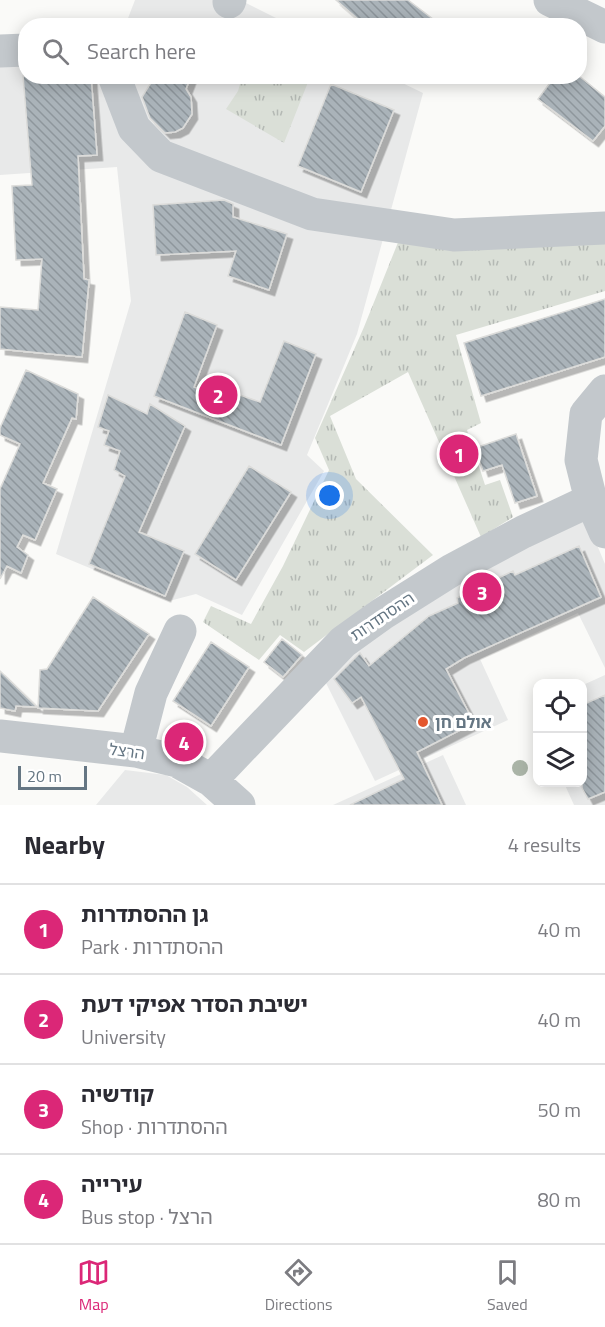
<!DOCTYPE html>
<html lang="en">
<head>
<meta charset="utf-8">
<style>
  :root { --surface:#fff; --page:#f2f2f3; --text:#2b2b33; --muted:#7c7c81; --line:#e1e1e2; --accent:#db2777 }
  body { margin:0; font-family:"Titillium Web","Noto Sans Hebrew",sans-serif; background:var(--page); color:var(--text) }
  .controls { position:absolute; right:18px; bottom:18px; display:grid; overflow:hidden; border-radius:12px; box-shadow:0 3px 15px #0003 }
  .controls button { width:54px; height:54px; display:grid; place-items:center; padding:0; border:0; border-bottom:2px solid var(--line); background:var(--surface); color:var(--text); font:30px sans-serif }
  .scale { position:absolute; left:18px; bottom:15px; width:69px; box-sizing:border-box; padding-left:6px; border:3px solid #657683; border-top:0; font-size:16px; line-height:21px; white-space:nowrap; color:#657683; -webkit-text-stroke:4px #fff; paint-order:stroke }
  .you { position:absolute; left:330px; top:496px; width:21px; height:21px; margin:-15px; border:4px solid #fff; border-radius:50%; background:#1a73e8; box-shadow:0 0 0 9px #1a73e833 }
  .badge { display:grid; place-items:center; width:39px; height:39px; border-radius:50%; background:var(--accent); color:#fff; font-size:20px; font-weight:700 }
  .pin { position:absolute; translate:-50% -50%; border:3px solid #fff; box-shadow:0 2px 6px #0006 }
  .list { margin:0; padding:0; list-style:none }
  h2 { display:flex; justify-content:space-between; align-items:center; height:78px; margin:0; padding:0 24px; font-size:26px }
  h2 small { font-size:20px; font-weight:400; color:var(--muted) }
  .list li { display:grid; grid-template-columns:39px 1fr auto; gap:18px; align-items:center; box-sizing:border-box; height:90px; padding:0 24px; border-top:2px solid var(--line) }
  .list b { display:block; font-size:22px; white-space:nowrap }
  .list p { margin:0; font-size:20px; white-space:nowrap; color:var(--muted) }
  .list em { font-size:20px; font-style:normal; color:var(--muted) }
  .icon { flex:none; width:33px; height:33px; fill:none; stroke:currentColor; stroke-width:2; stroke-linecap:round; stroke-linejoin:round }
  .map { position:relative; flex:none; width:605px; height:805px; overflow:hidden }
  .search { position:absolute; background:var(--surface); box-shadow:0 3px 15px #0003; left:18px; right:18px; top:18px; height:66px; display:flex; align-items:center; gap:15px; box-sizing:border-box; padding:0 21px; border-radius:24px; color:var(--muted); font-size:22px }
  .sheet { height:438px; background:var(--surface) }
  nav { display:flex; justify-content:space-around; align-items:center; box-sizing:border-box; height:84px; border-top:2px solid var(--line); background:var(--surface); font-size:16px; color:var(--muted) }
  nav a { display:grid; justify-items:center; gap:3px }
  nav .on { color:var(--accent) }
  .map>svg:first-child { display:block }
  .built { fill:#e8e9e9 }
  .park { fill:url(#park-tufts) }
  .building { fill:url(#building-back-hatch); stroke:#dcdcda; stroke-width:1.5; filter:url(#shadow) }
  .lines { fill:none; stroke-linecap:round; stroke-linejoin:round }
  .minor { stroke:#c3c8cc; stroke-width:33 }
  .tree { fill:#aab4a7 }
  .poi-dot { fill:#e4572e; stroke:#fff; stroke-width:2 }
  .labels { text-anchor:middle; stroke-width:6; stroke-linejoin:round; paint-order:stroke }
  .street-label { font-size:16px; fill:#657683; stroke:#fff }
  .poi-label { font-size:16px; font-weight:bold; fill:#657683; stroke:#fff; text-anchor:start }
</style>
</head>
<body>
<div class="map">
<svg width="605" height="805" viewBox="0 0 605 805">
  <defs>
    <pattern id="park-tufts" width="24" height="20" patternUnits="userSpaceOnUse" patternTransform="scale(1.5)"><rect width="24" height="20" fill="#dadfd7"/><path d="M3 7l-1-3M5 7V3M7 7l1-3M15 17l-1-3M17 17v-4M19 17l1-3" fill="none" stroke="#b4b9b4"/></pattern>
    <pattern id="building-back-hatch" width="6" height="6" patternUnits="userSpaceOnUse" patternTransform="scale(1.5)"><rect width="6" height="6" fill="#aab3b9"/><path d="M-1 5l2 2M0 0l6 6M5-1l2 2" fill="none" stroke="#8e969c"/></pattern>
    <filter id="shadow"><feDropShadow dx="5.5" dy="5.5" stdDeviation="0" flood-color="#0004"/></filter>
  </defs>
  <rect width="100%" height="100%" fill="#fafaf8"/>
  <path class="built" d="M 135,0 L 240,0 L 290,25 L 125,26 Z
    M 25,65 L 26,76 L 390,77 L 423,93 L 357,334 L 307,455 L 324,471 L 242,615 L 196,594 L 169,601 L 56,554 L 131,301 L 117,167 L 0,175 L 0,67 Z
    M 584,514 L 605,564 L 605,668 L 578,613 L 480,659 L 508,720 L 375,781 L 324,679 L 362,646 L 435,597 Z
    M 605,675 L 605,805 L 574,805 L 564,783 L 582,782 L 583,685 Z
    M 443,755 L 466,805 L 333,805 Z
    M 125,770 L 166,775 L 187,787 L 207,805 L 96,805 Z"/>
  <path class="park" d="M 242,77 L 310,77 L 284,143 L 226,109 L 238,91 Z
    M 401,235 L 605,238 L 605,291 L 456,335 L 481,423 L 467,430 L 485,485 L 500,480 L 513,517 L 481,537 L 408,372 L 330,416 L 356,479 L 433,555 L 304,652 L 280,635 L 259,660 L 203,622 L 211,606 L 251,624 L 283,566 L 329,470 L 315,438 L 364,327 Z"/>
  <path class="building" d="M 336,0 L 408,0 L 442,26 L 366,26 Z
    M 23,76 L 91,76 L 97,155 L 78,156 L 84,279 L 89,280 L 82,357 L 0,349 L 0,307 L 38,310 L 42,259 L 16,260 L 12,186 L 32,185 Z
    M 155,76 L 191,76 L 186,89 L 191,97 L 192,114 L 183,128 L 175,132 L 165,133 L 150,118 L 142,97 Z
    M 555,76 L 579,76 L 605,97 L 605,126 L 593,141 L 538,99 Z
    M 331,84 L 394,110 L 361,192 L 298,166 Z
    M 224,200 L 233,204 L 233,217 L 287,234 L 269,290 L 228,276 L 236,251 L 156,255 L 153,205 Z
    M 605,299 L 605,357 L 481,396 L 464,343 Z
    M 185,312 L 217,325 L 194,387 L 234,402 L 237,394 L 260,402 L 284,341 L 316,354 L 281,445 L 154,396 Z
    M 26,370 L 78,394 L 76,419 L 72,418 L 43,483 L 57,489 L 35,540 L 23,535 L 17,547 L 28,555 L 21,573 L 7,566 L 0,579 L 0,489 L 20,444 L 0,435 L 0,428 Z
    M 108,395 L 147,414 L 150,404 L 185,426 L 139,532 L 184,551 L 165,596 L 89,564 L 125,476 L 114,470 L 120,451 L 104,445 L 109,431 L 98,427 Z
    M 516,434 L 537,496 L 515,503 L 502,465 L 483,471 L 475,448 Z
    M 249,466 L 291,492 L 236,580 L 195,554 Z
    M 579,546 L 601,597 L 464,658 L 446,669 L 474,723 L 417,752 L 442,805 L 350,805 L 404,779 L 361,697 L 352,703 L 334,679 L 360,653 L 369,666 L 429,616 L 458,603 L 457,598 L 513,571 L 515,575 Z
    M 93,597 L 149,634 L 98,711 L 38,708 L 40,670 L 47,669 Z
    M 282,639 L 302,655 L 283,677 L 264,662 Z
    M 211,642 L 249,667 L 211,726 L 173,701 Z
    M 0,671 L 37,707 L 16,706 L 15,711 L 0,708 Z
    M 605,695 L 605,792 L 588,799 L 582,788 L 582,705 Z"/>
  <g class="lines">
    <path class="minor" d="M 550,0 L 605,27
      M 229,2 L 230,0
      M 0,51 L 26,50
      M 114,76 L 134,128 L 161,156 L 312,214 L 454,235 L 605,228
      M 605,391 L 586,414 L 581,460 L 591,500 L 605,532
      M 0,736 L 136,751 L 177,761 L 211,780 L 239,805
      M 136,751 L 151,693 L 180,631
      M 211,780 L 343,642 L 382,614 L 452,570 L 523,532 L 591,500"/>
  </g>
  <circle class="tree" cx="520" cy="768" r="8"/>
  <circle class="poi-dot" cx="423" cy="722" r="6"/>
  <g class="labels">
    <g class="street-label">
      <text transform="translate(382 616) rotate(-34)" y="6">ההסתדרות</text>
      <text transform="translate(127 751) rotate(8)" y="6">הרצל</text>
    </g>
    <g class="poi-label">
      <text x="435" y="728">אולם חן</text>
    </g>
  </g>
</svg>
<div class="controls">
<button><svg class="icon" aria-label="locate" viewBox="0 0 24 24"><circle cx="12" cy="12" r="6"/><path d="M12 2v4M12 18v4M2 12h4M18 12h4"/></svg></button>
<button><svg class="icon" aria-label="layers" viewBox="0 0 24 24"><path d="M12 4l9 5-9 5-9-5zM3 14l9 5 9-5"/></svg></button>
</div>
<div class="scale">20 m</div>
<div class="you"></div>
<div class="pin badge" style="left:459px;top:454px">1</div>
<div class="pin badge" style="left:218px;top:395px">2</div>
<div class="pin badge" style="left:482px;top:592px">3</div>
<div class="pin badge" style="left:184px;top:742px">4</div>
<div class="search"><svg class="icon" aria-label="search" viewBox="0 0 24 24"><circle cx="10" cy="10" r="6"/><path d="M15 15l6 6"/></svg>Search here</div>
</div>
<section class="sheet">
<h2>Nearby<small>4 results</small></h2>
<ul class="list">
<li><span class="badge">1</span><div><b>גן ההסתדרות</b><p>Park · ההסתדרות</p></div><em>40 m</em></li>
<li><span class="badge">2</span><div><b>ישיבת הסדר אפיקי דעת</b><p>University</p></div><em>40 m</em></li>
<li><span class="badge">3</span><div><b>קודשיה</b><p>Shop · ההסתדרות</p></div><em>50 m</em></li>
<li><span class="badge">4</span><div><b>עירייה</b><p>Bus stop · הרצל</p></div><em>80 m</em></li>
</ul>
</section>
<nav>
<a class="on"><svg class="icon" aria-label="map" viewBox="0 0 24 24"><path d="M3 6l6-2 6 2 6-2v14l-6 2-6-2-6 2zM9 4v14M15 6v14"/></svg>Map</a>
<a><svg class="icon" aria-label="directions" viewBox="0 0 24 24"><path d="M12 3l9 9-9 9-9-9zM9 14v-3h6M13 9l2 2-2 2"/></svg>Directions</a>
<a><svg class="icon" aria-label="saved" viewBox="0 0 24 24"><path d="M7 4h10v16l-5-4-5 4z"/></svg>Saved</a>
</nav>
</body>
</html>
